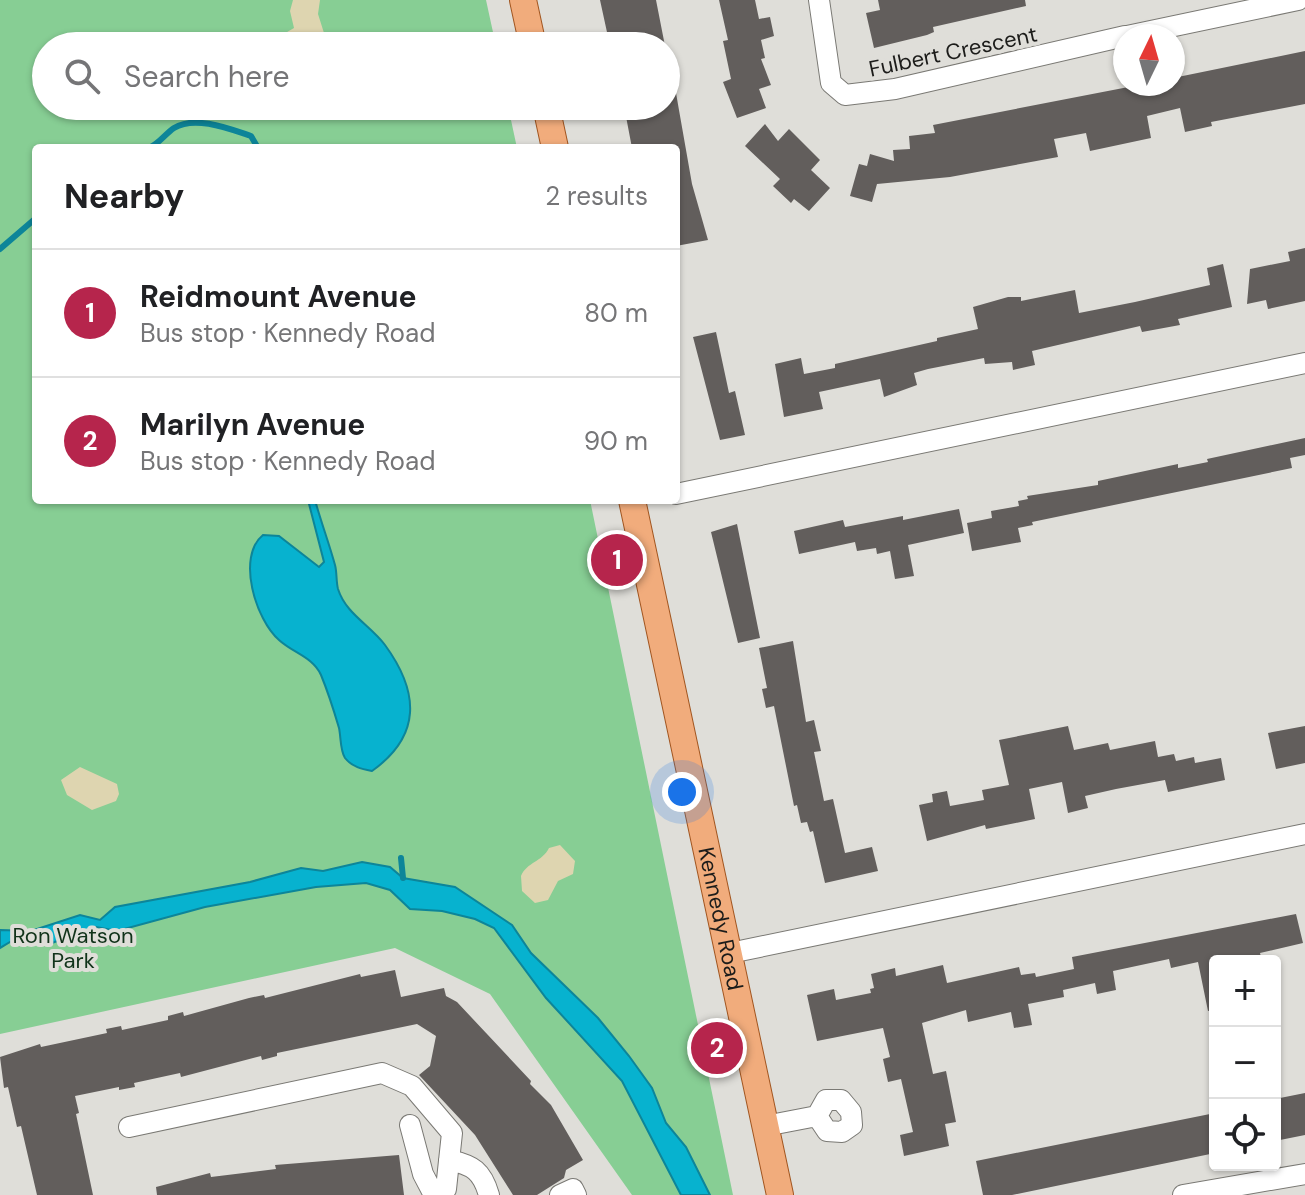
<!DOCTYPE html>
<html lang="en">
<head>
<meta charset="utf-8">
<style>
  :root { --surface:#fff; --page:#f6f6f6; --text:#202124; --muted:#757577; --line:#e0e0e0; --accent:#b6254c }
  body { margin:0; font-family:"DM Sans",sans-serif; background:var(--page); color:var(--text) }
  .controls { position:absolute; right:24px; bottom:24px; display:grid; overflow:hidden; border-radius:8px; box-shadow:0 2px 6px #0004 }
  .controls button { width:72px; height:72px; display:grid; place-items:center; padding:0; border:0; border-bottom:2px solid var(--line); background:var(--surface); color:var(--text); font:40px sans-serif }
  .compass { position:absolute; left:1113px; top:24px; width:72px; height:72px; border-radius:50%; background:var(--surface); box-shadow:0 2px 6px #0004; rotate:5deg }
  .you { position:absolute; left:682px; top:792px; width:28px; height:28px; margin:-20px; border:6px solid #fff; border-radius:50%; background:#1a73e8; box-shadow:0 0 0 12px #1a73e833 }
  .badge { display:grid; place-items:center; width:52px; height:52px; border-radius:50%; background:var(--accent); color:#fff; font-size:26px; font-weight:700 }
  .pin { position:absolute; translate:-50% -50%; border:4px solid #fff; box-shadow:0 2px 8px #0006 }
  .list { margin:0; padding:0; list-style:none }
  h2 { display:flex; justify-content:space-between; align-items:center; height:104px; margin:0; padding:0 32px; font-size:34px }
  h2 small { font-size:26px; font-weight:400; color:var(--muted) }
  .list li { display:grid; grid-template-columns:52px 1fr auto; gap:24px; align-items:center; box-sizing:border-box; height:128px; padding:0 32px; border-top:2px solid var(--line) }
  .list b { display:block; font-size:30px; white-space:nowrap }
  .list p { margin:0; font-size:26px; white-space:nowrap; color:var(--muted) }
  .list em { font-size:26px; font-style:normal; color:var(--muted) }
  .icon { flex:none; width:44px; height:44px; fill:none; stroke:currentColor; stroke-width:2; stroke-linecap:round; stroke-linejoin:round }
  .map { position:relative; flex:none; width:1305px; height:1195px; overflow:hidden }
  .search { position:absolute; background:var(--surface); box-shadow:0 2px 6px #0004; left:32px; top:32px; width:648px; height:88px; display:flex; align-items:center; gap:20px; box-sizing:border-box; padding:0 28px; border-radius:44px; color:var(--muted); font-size:30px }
  .panel { position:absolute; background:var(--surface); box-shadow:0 2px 6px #0004; left:32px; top:144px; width:648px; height:360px; border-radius:8px }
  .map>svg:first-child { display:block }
  .green { fill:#87ce94 }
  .sand { fill:#ded5b0 }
  .water { fill:#07b2cf; stroke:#0d8599; stroke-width:2 }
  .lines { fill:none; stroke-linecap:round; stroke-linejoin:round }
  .stream { stroke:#0d8599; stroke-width:6 }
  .building { fill:#625e5c }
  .minor-casing { stroke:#7a7974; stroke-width:22 }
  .major-casing { stroke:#a15520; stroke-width:28 }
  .minor { stroke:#fff; stroke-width:20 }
  .major { stroke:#f1ac7c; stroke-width:26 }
  .labels { text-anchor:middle; stroke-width:8; stroke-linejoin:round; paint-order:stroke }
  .street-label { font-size:22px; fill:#1c1c1a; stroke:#dfded9 }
  .park-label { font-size:22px; fill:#11331a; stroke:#dfded9 }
</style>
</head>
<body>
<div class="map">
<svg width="1305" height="1195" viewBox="0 0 1305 1195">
  <rect width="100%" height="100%" fill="#dfded9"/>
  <path class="green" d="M 0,0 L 486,0 L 496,46 L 46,46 L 46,106 L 508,106 L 517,148 L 36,148 L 36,500 L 590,500 L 733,1195 L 632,1195 L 490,994 L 395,948 L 0,1034 Z"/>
  <path class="sand" d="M 293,0 L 320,0 L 318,14 L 324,33 L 316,46 L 273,46 L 275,39 L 294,28 L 290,11 Z
    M 80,767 L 117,784 L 119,794 L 116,801 L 92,810 L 67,795 L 61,780 Z
    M 560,845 L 575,861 L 573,874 L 558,881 L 548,900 L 535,903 L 522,891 L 521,876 C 527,862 542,862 549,848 Z"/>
  <path class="water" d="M 308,500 L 315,500 C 321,522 329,543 335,565 C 337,572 336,581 338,589 C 346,614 370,625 385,645 C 420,693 421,736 372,771 C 362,769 352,767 345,758 C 340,750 341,737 339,728 C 334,711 328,692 321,675 C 313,657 293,653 279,640 C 256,620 236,557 263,535 L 279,536 L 319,567 L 324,562 Z
    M 362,862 L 390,867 L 403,878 L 455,887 L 512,925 L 531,953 L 598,1018 L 629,1056 L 652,1088 L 666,1123 L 686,1147 L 710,1195 L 681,1195 L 622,1081 L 546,998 L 494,928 L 475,919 L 442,911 L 410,909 L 390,890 L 366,883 L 316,887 L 205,907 L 117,931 L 96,927 L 52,943 L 10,942 L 0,948 L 0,930 L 31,931 L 80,915 L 100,920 L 115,907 L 250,882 L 301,868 L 323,871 Z"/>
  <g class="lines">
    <path class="stream" d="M 149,148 C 160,143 165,134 174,128 C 195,115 230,129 251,136 L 258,148
      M 0,249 L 36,218
      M 401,858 L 403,878"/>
  </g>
  <path class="building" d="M 600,0 L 656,0 L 665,46 L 610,46 Z
    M 719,0 L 755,0 L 759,19 L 770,17 L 774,36 L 761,40 L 765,58 L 761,59 L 771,85 L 759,89 L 766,108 L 737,118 L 723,82 L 731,79 L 723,41 L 728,40 Z
    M 878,0 L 1025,0 L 1026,6 L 933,27 L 934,32 L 927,35 L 874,48 L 866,13 L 880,10 Z
    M 1305,51 L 1305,104 L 1211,122 L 1212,126 L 1185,132 L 1180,108 L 1147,116 L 1151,138 L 1090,151 L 1086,133 L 1054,139 L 1058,157 L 950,177 L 877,184 L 872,202 L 850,196 L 859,164 L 867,166 L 870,154 L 894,161 L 893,150 L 910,149 L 909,136 L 935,133 L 933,125 L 1144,84 L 1173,84 L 1173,78 Z
    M 673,76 L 692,184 L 708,240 L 676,246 L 676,148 L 632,148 L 624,106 L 666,106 L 666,77 Z
    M 765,124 L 778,141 L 789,129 L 820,160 L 811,170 L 830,188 L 809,211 L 794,199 L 791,203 L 773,186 L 780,179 L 745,146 Z
    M 1305,248 L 1305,301 L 1268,309 L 1266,300 L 1247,304 L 1250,269 L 1290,261 L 1288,252 Z
    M 1223,264 L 1232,307 L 1178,319 L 1180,325 L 1142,332 L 1140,326 L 1032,351 L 1035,365 L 1013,370 L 1012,362 L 985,364 L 984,358 L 928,369 L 914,373 L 917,385 L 884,397 L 880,379 L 819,392 L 823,409 L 784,417 L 775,364 L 801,358 L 804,374 L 835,368 L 835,364 L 937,341 L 937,338 L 978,329 L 973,307 L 1008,297 L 1021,297 L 1021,301 L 1075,290 L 1079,313 L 1135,302 L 1210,285 L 1207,268 Z
    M 716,332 L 729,393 L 735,391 L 745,435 L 720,440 L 693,337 Z
    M 1305,438 L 1305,455 L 1290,458 L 1292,468 L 1032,522 L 1033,525 L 1018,528 L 1021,542 L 972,551 L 967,523 L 992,518 L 991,511 L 1019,506 L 1018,501 L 1028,499 L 1027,496 L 1098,485 L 1098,481 L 1178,464 L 1178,468 L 1208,462 L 1207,459 Z
    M 959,509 L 964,533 L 908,545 L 914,576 L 895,579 L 890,551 L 877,554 L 876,548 L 857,551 L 855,542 L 799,554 L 794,531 L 843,520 L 845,527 L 903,516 L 903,520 Z
    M 737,524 L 760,638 L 738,643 L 711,532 Z
    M 793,641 L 806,722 L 814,720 L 821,751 L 814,752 L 824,801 L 833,799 L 845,853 L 872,847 L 878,871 L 825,883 L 813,831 L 810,832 L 807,822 L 801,823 L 797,805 L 794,806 L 774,706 L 766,708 L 762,689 L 767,688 L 759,648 Z
    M 1068,726 L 1074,750 L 1108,743 L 1110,750 L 1155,741 L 1158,757 L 1174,754 L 1176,761 L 1194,757 L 1195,763 L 1221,758 L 1225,780 L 1168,792 L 1165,780 L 1116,789 L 1085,796 L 1088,808 L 1068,813 L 1062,782 L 1029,789 L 1035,819 L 986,829 L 985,825 L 927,841 L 919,805 L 933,802 L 932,794 L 947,791 L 950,806 L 984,800 L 982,790 L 1009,785 L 999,740 Z
    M 1305,726 L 1305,763 L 1276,769 L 1268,733 Z
    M 1296,914 L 1303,943 L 1260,953 L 1262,961 L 1215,961 L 1215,1010 L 1208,1011 L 1198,962 L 1171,968 L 1169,959 L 1113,971 L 1116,990 L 1097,994 L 1095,983 L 1063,990 L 1064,997 L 1028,1004 L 1032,1025 L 1014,1028 L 1011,1012 L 968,1022 L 966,1010 L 922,1023 L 933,1074 L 946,1071 L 956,1122 L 945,1124 L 949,1146 L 904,1156 L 900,1135 L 913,1132 L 901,1079 L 888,1082 L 883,1059 L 890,1057 L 883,1028 L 817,1041 L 807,995 L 834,989 L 836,1000 L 871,993 L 870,989 L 874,988 L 871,974 L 895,968 L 896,976 L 943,965 L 947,983 L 1019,967 L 1021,975 L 1035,973 L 1036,977 L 1074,969 L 1072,957 Z
    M 395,970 L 401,997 L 444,988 L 446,996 L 457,1002 L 531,1081 L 530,1084 L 551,1105 L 583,1160 L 566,1170 L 564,1178 L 537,1195 L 513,1195 L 475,1135 L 419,1075 L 430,1066 L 436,1036 L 417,1024 L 277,1053 L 277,1056 L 262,1060 L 261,1056 L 181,1077 L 180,1073 L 134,1083 L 135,1087 L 119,1090 L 119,1087 L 75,1096 L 79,1113 L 76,1114 L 93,1195 L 37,1195 L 21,1126 L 17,1127 L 8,1087 L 4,1088 L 0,1057 L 40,1044 L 41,1047 L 107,1033 L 106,1029 L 121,1026 L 122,1030 L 168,1020 L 168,1016 L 183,1012 L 184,1016 L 249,998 L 264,995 L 265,998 L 360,974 L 361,977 Z
    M 1305,1093 L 1305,1135 L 1275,1141 L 1275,1099 Z
    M 1215,1113 L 1215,1153 L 1012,1195 L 983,1195 L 976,1161 Z
    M 399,1155 L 404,1195 L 157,1195 L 156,1187 L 210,1173 L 211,1177 L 276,1169 L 275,1165 Z"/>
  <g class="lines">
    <g class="minor-casing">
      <path id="minor" d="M 819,0 L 831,83 L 845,95 L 895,89 L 1125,36
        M 1127,36 L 1298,0
        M 676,494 L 1305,363
        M 730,953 L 1305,834
        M 410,1125 L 423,1174 L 434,1195
        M 765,1126 L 817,1116 L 827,1131 L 842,1132 L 852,1125 L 851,1112 L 841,1100 L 826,1100 L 817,1116
        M 129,1127 L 382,1073 L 412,1086 L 452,1133 L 446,1189 L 440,1195
        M 449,1160 C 473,1165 482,1171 489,1195
        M 560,1195 L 573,1189 L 576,1195
        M 1183,1195 L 1305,1174"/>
    </g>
    <g class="major-casing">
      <g id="major">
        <path d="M 523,0 L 533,46"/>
        <path d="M 546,106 L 555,148"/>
        <path id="s1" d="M 632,500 L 780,1195"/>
      </g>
    </g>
    <use href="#minor" class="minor"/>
    <use href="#major" class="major"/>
  </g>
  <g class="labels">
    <g class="street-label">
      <text transform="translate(953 51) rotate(-12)" y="8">Fulbert Crescent</text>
      <text dy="8" stroke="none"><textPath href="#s1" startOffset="428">Kennedy Road</textPath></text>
    </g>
    <g class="park-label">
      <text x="73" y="943">Ron Watson<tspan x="73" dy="25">Park</tspan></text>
    </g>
  </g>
</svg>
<div class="controls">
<button>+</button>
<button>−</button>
<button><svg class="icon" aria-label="locate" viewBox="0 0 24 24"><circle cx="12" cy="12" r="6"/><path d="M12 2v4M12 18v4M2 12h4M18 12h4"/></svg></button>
</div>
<svg class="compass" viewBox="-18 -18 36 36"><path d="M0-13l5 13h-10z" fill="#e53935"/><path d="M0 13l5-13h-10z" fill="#757577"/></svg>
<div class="you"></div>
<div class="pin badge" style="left:617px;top:560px">1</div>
<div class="pin badge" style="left:717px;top:1048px">2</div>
<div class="search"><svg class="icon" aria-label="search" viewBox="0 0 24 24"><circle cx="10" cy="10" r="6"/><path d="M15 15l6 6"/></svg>Search here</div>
<section class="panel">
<h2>Nearby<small>2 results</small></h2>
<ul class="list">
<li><span class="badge">1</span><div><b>Reidmount Avenue</b><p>Bus stop · Kennedy Road</p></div><em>80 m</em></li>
<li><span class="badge">2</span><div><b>Marilyn Avenue</b><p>Bus stop · Kennedy Road</p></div><em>90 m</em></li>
</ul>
</section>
</div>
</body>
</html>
